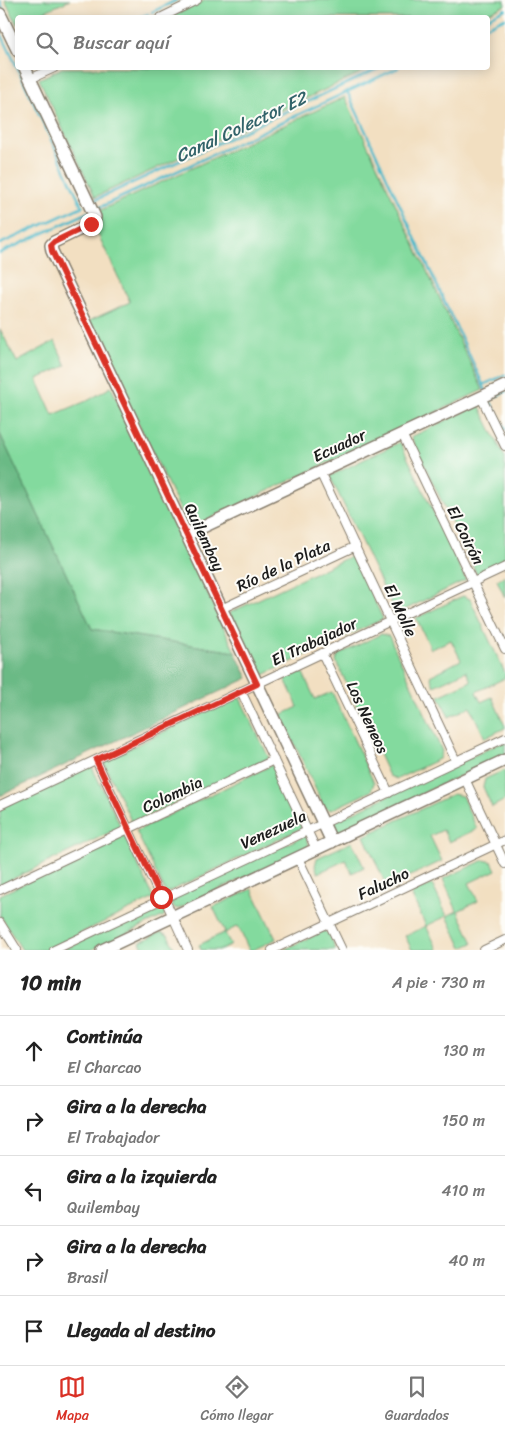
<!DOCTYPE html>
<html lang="es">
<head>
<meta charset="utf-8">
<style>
  :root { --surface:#fff; --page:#f6f6f6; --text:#222; --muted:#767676; --line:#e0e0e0; --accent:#d93025 }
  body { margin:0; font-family:Sriracha,sans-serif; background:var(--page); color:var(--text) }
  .stop { position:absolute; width:15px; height:15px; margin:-11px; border:4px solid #d93025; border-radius:50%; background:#fff }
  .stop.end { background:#d93025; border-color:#fff; box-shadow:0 1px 5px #0008 }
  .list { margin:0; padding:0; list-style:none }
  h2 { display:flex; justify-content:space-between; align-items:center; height:65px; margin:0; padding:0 20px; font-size:21px }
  h2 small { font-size:16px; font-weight:400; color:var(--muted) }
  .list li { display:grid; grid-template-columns:32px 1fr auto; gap:15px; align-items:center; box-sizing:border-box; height:70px; padding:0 20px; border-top:1px solid var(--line) }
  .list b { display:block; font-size:19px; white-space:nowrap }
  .list p { margin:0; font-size:16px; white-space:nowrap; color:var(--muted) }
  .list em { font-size:16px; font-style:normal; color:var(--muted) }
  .icon { flex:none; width:28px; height:28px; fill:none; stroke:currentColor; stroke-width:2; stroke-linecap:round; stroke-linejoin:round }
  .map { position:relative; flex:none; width:505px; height:950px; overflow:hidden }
  .search { position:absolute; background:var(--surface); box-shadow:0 2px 12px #0003; left:15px; right:15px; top:15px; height:55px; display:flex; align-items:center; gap:12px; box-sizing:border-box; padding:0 18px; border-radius:5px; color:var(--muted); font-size:19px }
  .sheet { height:415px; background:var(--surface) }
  nav { display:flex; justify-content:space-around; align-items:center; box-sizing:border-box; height:70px; border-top:1px solid var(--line); background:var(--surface); font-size:14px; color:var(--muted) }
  nav a { display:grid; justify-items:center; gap:2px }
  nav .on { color:var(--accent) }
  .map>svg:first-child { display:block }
  .green { fill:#83da9e; stroke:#507b5d }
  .forest { fill:#6aba85; stroke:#436b50 }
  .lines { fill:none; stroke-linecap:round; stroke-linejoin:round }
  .stream { stroke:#4db9ca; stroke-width:2.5 }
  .street-casing { stroke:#877e6e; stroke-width:10 }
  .secondary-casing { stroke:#877e6e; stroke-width:14 }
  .street { stroke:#fff; stroke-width:8 }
  .secondary { stroke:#fff; stroke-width:11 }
  .route { stroke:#d93025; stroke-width:6 }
  .labels { text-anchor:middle; stroke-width:4; stroke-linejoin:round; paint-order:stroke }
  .street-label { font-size:16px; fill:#1c1c1c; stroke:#fdfcf7 }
  .water-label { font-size:18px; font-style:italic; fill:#32636a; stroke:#fdfcf7 }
</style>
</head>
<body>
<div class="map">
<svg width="505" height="950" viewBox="0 0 505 950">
  <rect width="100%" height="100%" fill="#fdfcf7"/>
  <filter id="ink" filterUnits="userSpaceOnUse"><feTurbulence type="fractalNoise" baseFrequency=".02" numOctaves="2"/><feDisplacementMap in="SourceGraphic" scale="10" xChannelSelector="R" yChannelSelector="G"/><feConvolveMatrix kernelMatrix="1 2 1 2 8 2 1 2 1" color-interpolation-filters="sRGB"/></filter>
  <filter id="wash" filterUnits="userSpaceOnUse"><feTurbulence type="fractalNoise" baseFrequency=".0096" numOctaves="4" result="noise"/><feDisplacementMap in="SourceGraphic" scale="20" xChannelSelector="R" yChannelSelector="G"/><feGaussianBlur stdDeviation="1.12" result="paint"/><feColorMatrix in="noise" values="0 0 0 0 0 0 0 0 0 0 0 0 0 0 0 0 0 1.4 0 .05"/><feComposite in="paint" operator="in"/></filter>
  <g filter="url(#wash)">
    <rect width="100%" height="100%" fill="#f2dfc1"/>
    <path class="green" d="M 5,0 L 70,0 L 32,17 L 18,18 L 17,25 Z
      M 206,0 L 505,0 L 505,5 L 478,18 L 169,18 Z
      M 62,68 L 371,68 L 95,197 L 39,79 Z
      M 345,97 L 483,390 L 189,528 L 89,321 L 130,302 L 95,228 L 103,224 L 97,212 Z
      M 0,329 L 17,362 L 55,341 L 66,366 L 37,379 L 53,415 L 89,400 L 111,387 L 235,652 L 92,629 L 0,434 Z
      M 479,405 L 505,458 L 505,562 L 477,575 L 411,437 Z
      M 400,442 L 466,580 L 396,614 L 330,476 Z
      M 353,555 L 383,619 L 259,677 L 229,613 Z
      M 505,576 L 505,598 L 497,580 Z
      M 463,596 L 470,599 L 505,673 L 505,678 L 476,692 L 481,702 L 492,697 L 505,726 L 505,728 L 485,738 L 470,707 L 449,717 L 439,696 L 471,681 L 466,671 L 434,686 L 430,676 L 461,660 L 451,640 L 431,649 L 416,618 Z
      M 381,634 L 389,636 L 442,751 L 439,759 L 397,779 L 389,776 L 336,661 L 338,655 Z
      M 302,671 L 315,699 L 332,692 L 374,783 L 371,791 L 331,810 L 324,807 L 281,715 L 298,707 L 285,679 Z
      M 239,696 L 269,758 L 132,823 L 103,761 Z
      M 505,741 L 505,755 L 337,833 L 334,833 L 329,825 L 331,823 Z
      M 91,765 L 121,827 L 0,885 L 0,808 Z
      M 272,765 L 302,828 L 166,893 L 136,831 Z
      M 505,770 L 505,800 L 492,807 L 483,787 L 485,779 Z
      M 453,794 L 462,796 L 477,829 L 449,842 L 443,830 L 430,836 L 442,861 L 387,887 L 364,836 Z
      M 124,835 L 154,898 L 45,950 L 22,950 L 0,915 L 0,895 Z
      M 304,836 L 306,837 L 309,844 L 308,847 L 178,909 L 173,907 L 171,901 L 174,897 Z
      M 352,842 L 364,867 L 352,873 L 346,860 L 318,873 L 315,866 L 317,858 Z
      M 484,860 L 492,862 L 496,870 L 469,883 L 478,901 L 458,911 L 473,943 L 462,948 L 447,916 L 426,926 L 438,950 L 412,950 L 405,936 L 426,926 L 411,894 L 432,884 L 447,916 L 457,911 L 443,879 Z
      M 252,889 L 276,939 L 253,950 L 249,950 L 238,926 L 225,933 L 231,945 L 221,950 L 201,950 L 199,945 L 225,932 L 213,907 Z
      M 158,905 L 163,906 L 165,913 L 164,916 L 91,950 L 62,950 Z
      M 324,931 L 329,934 L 336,950 L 283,950 Z
      M 161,932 L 168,935 L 175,950 L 144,950 L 140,942 Z"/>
    <path class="forest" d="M 0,434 L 92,629 L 235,652 L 248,678 L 0,796 Z"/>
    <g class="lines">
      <path class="stream" d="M 0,1 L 5,13
        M 152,12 L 177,0
        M 140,17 L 148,14
        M 487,18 L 505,9
        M 488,26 L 505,18
        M 0,31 L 82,206
        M 347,91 L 486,391
        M 91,202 L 380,68
        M 96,209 L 398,68
        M 0,244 L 83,206
        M 0,253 L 89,212
        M 483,385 L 505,375
        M 488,397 L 505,429
        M 491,399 L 505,392"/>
    </g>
  </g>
  <g filter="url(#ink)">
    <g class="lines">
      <g class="street-casing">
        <path id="street" d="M 160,18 L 197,0
          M 30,79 L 54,68
          M 481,397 L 505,446
          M 402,434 L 505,649
          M 320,472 L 456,761
          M 221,609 L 356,546
          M 322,653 L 389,793
          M 241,691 L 316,849
          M 96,760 L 157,890 L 168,906 L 188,950
          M 465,779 L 505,864
          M 0,805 L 505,567
          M 298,858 L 342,950
          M 0,890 L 274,760
          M 0,923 L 17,950
          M 54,950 L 505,738
          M 272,950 L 505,840
          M 484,950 L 505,940"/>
      </g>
      <g class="secondary-casing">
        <path id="secondary" d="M 0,14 L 18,51
          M 25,68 L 95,217 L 94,222 L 91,224 L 54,242 L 51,245 L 52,251 L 332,842
          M 186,535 L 505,386
          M 102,950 L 505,760"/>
      </g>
      <use href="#street" class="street"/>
      <use href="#secondary" class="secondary"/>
    </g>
  </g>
  <g class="lines" filter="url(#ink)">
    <path class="route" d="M 91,224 L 54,242 L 51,245 L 52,251 L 257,684 L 96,760 L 161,897"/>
  </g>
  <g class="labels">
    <g class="street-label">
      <text transform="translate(339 445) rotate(-25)" y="6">Ecuador</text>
      <text transform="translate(466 535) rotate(64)" y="6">El Coirón</text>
      <text transform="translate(205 537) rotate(65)" y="6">Quilembay</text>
      <text transform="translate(283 565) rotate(-25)" y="6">Río de la Plata</text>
      <text transform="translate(401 610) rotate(65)" y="6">El Molle</text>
      <text transform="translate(314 641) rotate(-25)" y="6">El Trabajador</text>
      <text transform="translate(368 717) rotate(65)" y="6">Los Neneos</text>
      <text transform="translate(172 794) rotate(-25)" y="6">Colombia</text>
      <text transform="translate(273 829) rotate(-25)" y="6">Venezuela</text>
      <text transform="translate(383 883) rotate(-25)" y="6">Falucho</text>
    </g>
    <g class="water-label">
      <text transform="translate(241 127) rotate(-25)" y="6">Canal Colector E2</text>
    </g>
  </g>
</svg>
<div class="stop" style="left:161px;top:897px"></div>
<div class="stop end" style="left:91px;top:224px"></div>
<div class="search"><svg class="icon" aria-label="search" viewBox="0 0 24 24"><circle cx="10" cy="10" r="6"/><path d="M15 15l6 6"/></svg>Buscar aquí</div>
</div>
<section class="sheet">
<h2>10 min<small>A pie · 730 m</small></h2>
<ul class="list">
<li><svg class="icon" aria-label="ahead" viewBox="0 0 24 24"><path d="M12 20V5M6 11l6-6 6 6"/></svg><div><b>Continúa</b><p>El Charcao</p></div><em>130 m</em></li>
<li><svg class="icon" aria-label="right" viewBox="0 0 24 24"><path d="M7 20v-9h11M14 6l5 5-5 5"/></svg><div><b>Gira a la derecha</b><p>El Trabajador</p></div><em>150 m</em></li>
<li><svg class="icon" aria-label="left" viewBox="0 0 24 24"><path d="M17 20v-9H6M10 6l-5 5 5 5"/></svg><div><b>Gira a la izquierda</b><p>Quilembay</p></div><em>410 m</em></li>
<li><svg class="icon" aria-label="right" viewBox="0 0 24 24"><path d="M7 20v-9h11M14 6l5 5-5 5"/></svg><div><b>Gira a la derecha</b><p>Brasil</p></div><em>40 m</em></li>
<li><svg class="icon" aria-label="arrive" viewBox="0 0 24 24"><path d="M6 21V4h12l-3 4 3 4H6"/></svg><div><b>Llegada al destino</b></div></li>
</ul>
</section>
<nav>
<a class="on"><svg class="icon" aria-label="map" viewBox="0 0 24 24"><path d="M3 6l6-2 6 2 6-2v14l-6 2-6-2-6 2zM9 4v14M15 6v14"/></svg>Mapa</a>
<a><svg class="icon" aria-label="directions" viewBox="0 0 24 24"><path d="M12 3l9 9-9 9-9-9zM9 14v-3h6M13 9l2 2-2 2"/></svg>Cómo llegar</a>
<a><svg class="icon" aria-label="saved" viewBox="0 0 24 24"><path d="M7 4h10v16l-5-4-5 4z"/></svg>Guardados</a>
</nav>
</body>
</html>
